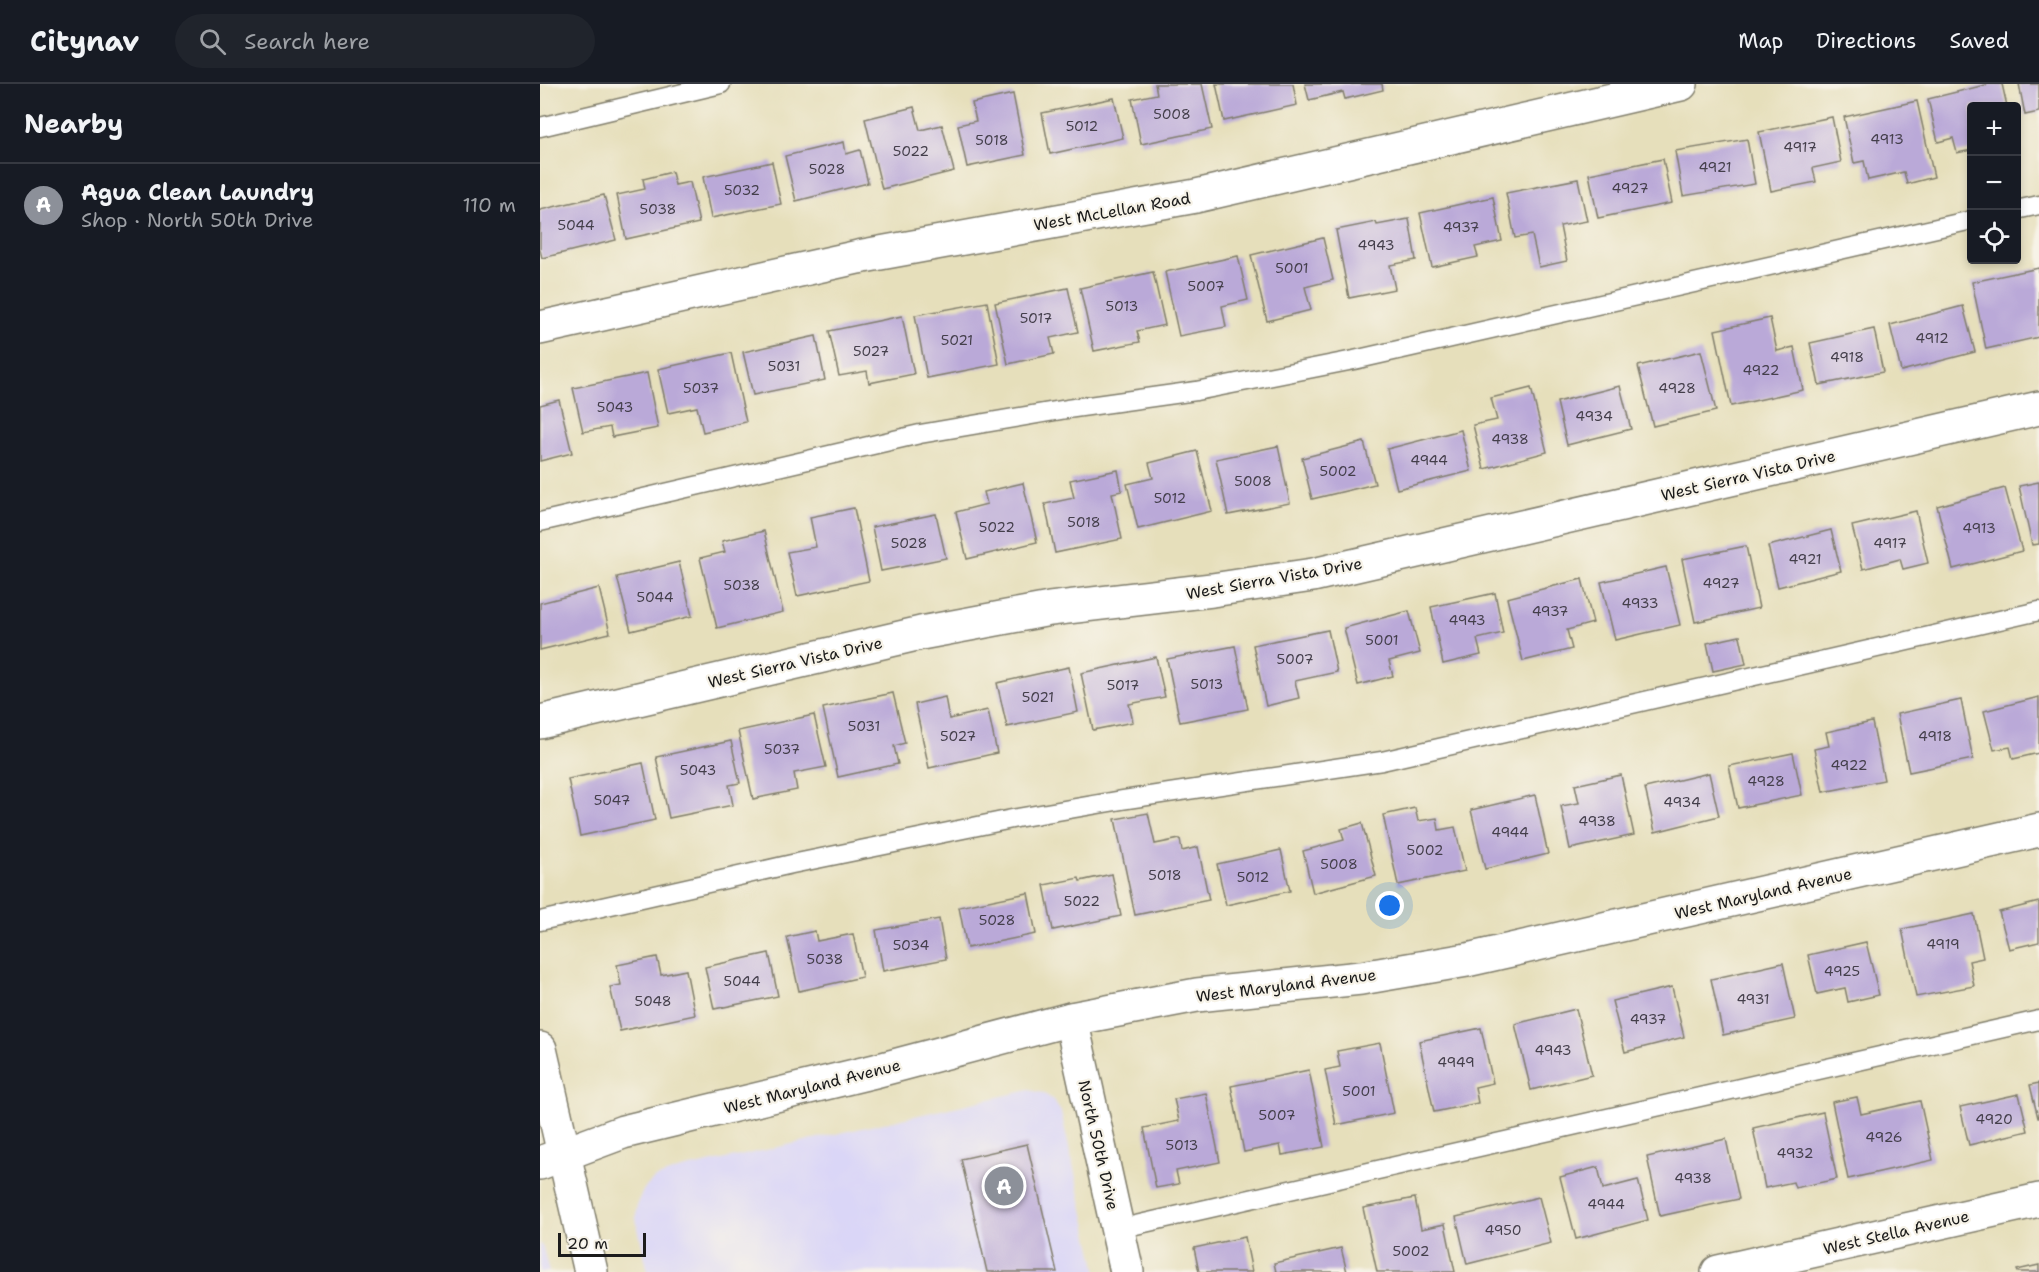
<!DOCTYPE html>
<html lang="en">
<head>
<meta charset="utf-8">
<style>
  :root { --surface:#171b24; --page:#20242c; --text:#f1f3f6; --muted:#9ea1a6; --line:#363941; --accent:#8c9099 }
  body { margin:0; font-family:"Shantell Sans",sans-serif; background:var(--page); color:var(--text) }
  .controls { position:absolute; right:18px; top:18px; display:grid; overflow:hidden; border-radius:6px; box-shadow:0 3px 9px #0003 }
  .controls button { width:54px; height:54px; display:grid; place-items:center; padding:0; border:0; border-bottom:2px solid var(--line); background:var(--surface); color:var(--text); font:30px sans-serif }
  .scale { position:absolute; left:18px; bottom:15px; width:88px; box-sizing:border-box; padding-left:6px; border:3px solid #1c1c1c; border-top:0; font-size:16px; line-height:21px; white-space:nowrap; color:#1c1c1c; -webkit-text-stroke:4px #f7f3e8; paint-order:stroke }
  .you { position:absolute; left:850px; top:822px; width:21px; height:21px; margin:-15px; border:4px solid #fff; border-radius:50%; background:#1a73e8; box-shadow:0 0 0 9px #1a73e833 }
  .badge { display:grid; place-items:center; width:39px; height:39px; border-radius:50%; background:var(--accent); color:#fff; font-size:20px; font-weight:700 }
  .pin { position:absolute; translate:-50% -50%; border:3px solid #fff; box-shadow:0 2px 6px #0006 }
  .list { margin:0; padding:0; list-style:none }
  h2 { display:flex; justify-content:space-between; align-items:center; height:78px; margin:0; padding:0 24px; font-size:26px }
  h2 small { font-size:20px; font-weight:400; color:var(--muted) }
  .list li { display:grid; grid-template-columns:39px 1fr auto; gap:18px; align-items:center; box-sizing:border-box; height:84px; padding:0 24px; border-top:2px solid var(--line) }
  .list b { display:block; font-size:22px; white-space:nowrap }
  .list p { margin:0; font-size:20px; white-space:nowrap; color:var(--muted) }
  .list em { font-size:20px; font-style:normal; color:var(--muted) }
  .icon { flex:none; width:33px; height:33px; fill:none; stroke:currentColor; stroke-width:2; stroke-linecap:round; stroke-linejoin:round }
  .map { position:relative; flex:none; width:1499px; height:1188px; overflow:hidden }
  header { display:flex; align-items:center; gap:36px; box-sizing:border-box; height:84px; padding:0 30px; background:var(--surface); border-bottom:2px solid var(--line) }
  header strong { font-size:28px }
  nav { display:flex; gap:33px; margin-inline-start:auto; font-size:21px }
  .search { width:420px; height:54px; background:var(--page); display:flex; align-items:center; gap:15px; box-sizing:border-box; padding:0 21px; border-radius:33px; color:var(--muted); font-size:22px }
  main { display:flex }
  aside { flex:1; background:var(--surface) }
  .map>svg:first-child { display:block }
  .built { fill:#dad6f7 }
  .building { fill:#baa9d8 }
  .lines { fill:none; stroke-linecap:round; stroke-linejoin:round }
  .service-casing { stroke:#817e6c; stroke-width:21 }
  .minor-casing { stroke:#817e6c; stroke-width:36 }
  .tertiary-casing { stroke:#817e6c; stroke-width:36 }
  .primary-casing { stroke:#817e6c; stroke-width:36 }
  .service { stroke:#fff; stroke-width:18 }
  .minor { stroke:#fff; stroke-width:33 }
  .tertiary { stroke:#fff; stroke-width:33 }
  .primary { stroke:#fff; stroke-width:33 }
  .labels { text-anchor:middle; stroke-width:4.5; stroke-linejoin:round; paint-order:stroke }
  .number-label { font-size:14px; fill:#443f4b }
  .street-label { font-size:16px; fill:#1c1c1c; stroke:#f7f3e8 }
</style>
</head>
<body>
<header>
<strong>Citynav</strong>
<div class="search"><svg class="icon" aria-label="search" viewBox="0 0 24 24"><circle cx="10" cy="10" r="6"/><path d="M15 15l6 6"/></svg>Search here</div>
<nav><a>Map</a><a>Directions</a><a>Saved</a></nav>
</header>
<main>
<aside>
<h2>Nearby<small></small></h2>
<ul class="list">
<li><span class="badge">A</span><div><b>Agua Clean Laundry</b><p>Shop · North 50th Drive</p></div><em>110 m</em></li>
</ul>
</aside>
<div class="map">
<svg width="1499" height="1188" viewBox="0 0 1499 1188">
  <rect width="100%" height="100%" fill="#f7f3e8"/>
  <filter id="ink" filterUnits="userSpaceOnUse"><feTurbulence type="fractalNoise" baseFrequency=".0167" numOctaves="2"/><feDisplacementMap in="SourceGraphic" scale="12" xChannelSelector="R" yChannelSelector="G"/><feConvolveMatrix kernelMatrix="1 2 1 2 8 2 1 2 1" color-interpolation-filters="sRGB"/></filter>
  <filter id="wash" filterUnits="userSpaceOnUse"><feTurbulence type="fractalNoise" baseFrequency=".008" numOctaves="4" result="noise"/><feDisplacementMap in="SourceGraphic" scale="24" xChannelSelector="R" yChannelSelector="G"/><feGaussianBlur stdDeviation="1.35" result="paint"/><feColorMatrix in="noise" values="0 0 0 0 0 0 0 0 0 0 0 0 0 0 0 0 0 1.4 0 .05"/><feComposite in="paint" operator="in"/></filter>
  <g filter="url(#wash)">
    <rect width="100%" height="100%" fill="#e6dfbb"/>
    <path class="built" d="M 489,1006 L 503,1009 L 513,1016 L 521,1028 L 557,1188 L 108,1188 L 96,1135 L 96,1126 L 98,1117 L 104,1105 L 115,1094 L 138,1086 Z
      M 0,1159 L 3,1164 L 9,1188 L 0,1188 Z"/>
    <g id="blocks">
      <path class="building" d="M 615,0 L 662,0 L 672,45 L 601,60 L 592,15 L 617,10 Z
        M 676,0 L 753,0 L 757,21 L 684,37 Z
        M 765,0 L 842,0 L 843,6 L 805,15 L 803,8 L 769,16 Z
        M 1449,0 L 1462,0 L 1467,22 L 1432,22 L 1432,66 L 1417,69 L 1413,54 L 1398,58 L 1388,15 Z
        M 1479,0 L 1499,0 L 1499,28 L 1485,31 Z
        M 473,10 L 485,71 L 427,83 L 418,41 L 436,37 L 432,19 Z
        M 574,14 L 583,54 L 510,70 L 502,29 Z
        M 1377,17 L 1394,93 L 1367,100 L 1364,88 L 1328,96 L 1324,77 L 1314,79 L 1304,33 Z
        M 374,23 L 380,46 L 402,41 L 414,87 L 342,105 L 325,35 Z
        M 1292,33 L 1301,78 L 1273,84 L 1276,98 L 1231,107 L 1219,48 Z
        M 1207,55 L 1215,100 L 1143,112 L 1135,67 Z
        M 304,58 L 306,70 L 320,66 L 328,99 L 256,117 L 245,72 Z
        M 1123,75 L 1132,119 L 1058,134 L 1049,90 Z
        M 232,78 L 241,120 L 171,134 L 163,93 Z
        M 132,88 L 135,101 L 150,98 L 159,139 L 86,155 L 77,111 L 105,105 L 103,95 Z
        M 1038,95 L 1047,137 L 1020,142 L 1027,177 L 999,183 L 992,151 L 975,154 L 966,109 Z
        M 64,111 L 76,156 L 2,174 L 0,166 L 0,126 Z
        M 953,113 L 962,157 L 935,163 L 938,173 L 892,183 L 880,129 Z
        M 869,135 L 876,176 L 850,181 L 855,205 L 809,214 L 796,146 L 836,138 L 837,141 Z
        M 783,154 L 793,196 L 765,203 L 771,226 L 727,237 L 711,171 Z
        M 698,172 L 708,216 L 682,222 L 686,243 L 639,252 L 625,188 Z
        M 1499,184 L 1499,253 L 1446,265 L 1432,198 Z
        M 613,188 L 625,241 L 597,247 L 600,258 L 554,267 L 540,204 Z
        M 528,204 L 538,248 L 510,254 L 514,270 L 468,280 L 455,219 Z
        M 447,218 L 459,280 L 387,294 L 375,231 Z
        M 1423,222 L 1435,268 L 1361,287 L 1350,241 Z
        M 362,232 L 374,290 L 329,299 L 327,287 L 299,292 L 289,247 Z
        M 1230,234 L 1237,267 L 1254,263 L 1263,306 L 1191,322 L 1175,246 Z
        M 1334,245 L 1343,288 L 1279,301 L 1270,259 Z
        M 276,252 L 285,296 L 213,311 L 203,268 Z
        M 1161,267 L 1176,327 L 1113,342 L 1098,282 Z
        M 191,269 L 206,338 L 163,348 L 157,323 L 128,329 L 118,285 Z
        M 107,289 L 118,344 L 72,353 L 70,343 L 43,348 L 33,304 Z
        M 1080,302 L 1091,345 L 1027,361 L 1017,318 Z
        M 991,304 L 1007,368 L 944,385 L 933,341 L 957,336 L 951,314 Z
        M 19,316 L 32,369 L 0,377 L 0,321 Z
        M 921,346 L 931,387 L 857,405 L 847,365 Z
        M 824,358 L 835,400 L 772,415 L 762,374 Z
        M 738,362 L 750,419 L 688,431 L 676,375 Z
        M 657,367 L 672,427 L 598,445 L 587,400 L 613,394 L 609,379 Z
        M 578,386 L 582,407 L 572,409 L 582,455 L 515,469 L 505,420 L 534,414 L 530,396 Z
        M 1499,398 L 1499,460 L 1492,461 L 1479,402 Z
        M 483,399 L 497,458 L 427,475 L 416,428 L 447,420 L 444,408 Z
        M 1465,404 L 1482,467 L 1413,485 L 1397,422 Z
        M 314,424 L 329,497 L 257,512 L 247,468 L 276,463 L 270,433 Z
        M 1376,427 L 1388,479 L 1363,485 L 1360,475 L 1323,485 L 1312,442 Z
        M 396,430 L 406,474 L 341,487 L 332,443 Z
        M 1291,446 L 1301,487 L 1238,503 L 1228,462 Z
        M 224,447 L 243,528 L 177,544 L 160,474 L 185,468 L 182,457 Z
        M 1206,462 L 1219,524 L 1155,538 L 1142,475 Z
        M 139,478 L 152,532 L 91,547 L 77,493 Z
        M 1126,483 L 1140,541 L 1075,556 L 1061,498 Z
        M 1042,495 L 1053,539 L 1027,546 L 1032,565 L 983,577 L 967,514 Z
        M 59,504 L 70,549 L 0,566 L 0,519 Z
        M 955,509 L 963,549 L 937,555 L 941,571 L 903,580 L 891,523 Z
        M 869,527 L 880,569 L 849,577 L 853,592 L 818,601 L 804,544 Z
        M 788,546 L 797,588 L 755,597 L 759,614 L 726,622 L 713,561 Z
        M 1200,552 L 1206,580 L 1173,587 L 1167,559 Z
        M 695,562 L 708,625 L 640,638 L 627,575 Z
        M 616,573 L 625,613 L 589,620 L 593,638 L 553,646 L 541,589 Z
        M 529,583 L 538,628 L 467,643 L 457,599 Z
        M 353,609 L 365,659 L 354,662 L 358,680 L 298,693 L 283,624 Z
        M 405,613 L 409,635 L 448,626 L 457,669 L 389,684 L 375,620 Z
        M 1499,613 L 1499,669 L 1473,675 L 1470,663 L 1454,666 L 1444,627 Z
        M 1421,616 L 1433,675 L 1369,688 L 1357,630 Z
        M 274,631 L 286,683 L 254,689 L 257,706 L 213,715 L 198,647 Z
        M 1332,638 L 1344,696 L 1283,708 L 1274,665 L 1289,662 L 1286,648 Z
        M 191,657 L 200,699 L 189,701 L 193,721 L 129,734 L 116,673 Z
        M 1253,669 L 1262,711 L 1198,724 L 1189,682 Z
        M 103,679 L 115,736 L 40,752 L 28,695 Z
        M 1169,689 L 1179,732 L 1115,748 L 1105,704 Z
        M 1081,691 L 1094,751 L 1030,765 L 1021,722 L 1039,719 L 1035,701 Z
        M 995,711 L 1008,770 L 945,785 L 931,726 Z
        M 875,724 L 878,737 L 897,734 L 899,746 L 915,743 L 925,787 L 858,801 L 843,731 Z
        M 608,729 L 615,760 L 640,755 L 642,767 L 658,763 L 669,816 L 595,831 L 575,735 Z
        M 822,739 L 836,792 L 773,809 L 763,767 L 804,756 L 801,745 Z
        M 741,766 L 750,807 L 686,821 L 677,780 Z
        M 572,790 L 581,832 L 513,846 L 504,801 L 539,794 L 540,797 Z
        M 488,809 L 496,850 L 427,864 L 419,823 Z
        M 1499,818 L 1499,858 L 1469,865 L 1459,828 Z
        M 1434,830 L 1443,874 L 1429,877 L 1434,902 L 1376,913 L 1362,845 Z
        M 399,835 L 406,875 L 343,887 L 336,846 Z
        M 275,847 L 277,857 L 313,850 L 322,893 L 259,907 L 247,853 Z
        M 1326,858 L 1339,911 L 1308,918 L 1305,904 L 1277,910 L 1268,871 Z
        M 229,869 L 238,912 L 174,925 L 165,883 Z
        M 117,873 L 121,891 L 146,886 L 155,931 L 80,947 L 70,903 L 81,901 L 77,881 Z
        M 1243,879 L 1255,935 L 1183,951 L 1171,895 Z
        M 1132,903 L 1144,953 L 1085,968 L 1072,917 Z
        M 1036,925 L 1052,991 L 991,1006 L 975,940 Z
        M 941,944 L 953,999 L 935,1003 L 938,1019 L 894,1028 L 879,957 Z
        M 840,959 L 854,1029 L 796,1041 L 785,986 L 800,983 L 797,967 Z
        M 769,986 L 784,1063 L 742,1071 L 740,1061 L 704,1068 L 691,1002 Z
        M 1499,999 L 1499,1034 L 1498,1034 L 1490,1001 Z
        M 666,1009 L 680,1078 L 636,1087 L 639,1100 L 616,1104 L 604,1044 L 639,1037 L 634,1015 Z
        M 1479,1010 L 1488,1047 L 1429,1061 L 1420,1023 Z
        M 1317,1013 L 1321,1030 L 1380,1017 L 1393,1076 L 1308,1095 L 1292,1018 Z
        M 1283,1028 L 1297,1095 L 1255,1104 L 1253,1098 L 1225,1104 L 1213,1044 Z
        M 1186,1055 L 1199,1115 L 1120,1132 L 1107,1073 Z
        M 487,1060 L 517,1188 L 447,1188 L 421,1075 Z
        M 1058,1083 L 1063,1105 L 1098,1096 L 1108,1136 L 1036,1155 L 1020,1093 Z
        M 999,1113 L 1011,1159 L 927,1180 L 916,1133 Z
        M 875,1114 L 881,1145 L 905,1140 L 915,1188 L 837,1188 L 823,1124 Z
        M 705,1153 L 712,1188 L 659,1188 L 654,1164 Z
        M 801,1164 L 807,1188 L 736,1188 L 734,1179 Z
        M 1499,1181 L 1499,1188 L 1478,1188 L 1477,1186 Z"/>
    </g>
  </g>
  <g filter="url(#ink)">
    <use href="#blocks" fill-opacity="0" stroke="#817e6c" stroke-width="1.5"/>
    <g class="lines">
      <g class="service-casing">
        <path id="service" d="M 0,43 L 181,0
          M 1476,126 L 1499,121
          M 0,438 L 380,350 L 527,325 L 656,307 L 814,276 L 1432,136
          M 0,837 L 252,780 L 477,734 L 582,716 L 842,677 L 1499,527
          M 578,1145 L 1499,936"/>
      </g>
      <g class="minor-casing">
        <path id="minor" d="M 0,244 L 318,173 L 656,112 L 1141,0
          M 0,638 L 381,549 L 510,525 L 672,506 L 773,491 L 1499,324
          M 531,935 L 587,1188
          M 1178,1188 L 1499,1116"/>
      </g>
      <g class="tertiary-casing">
        <path id="tertiary" d="M 0,1079 L 83,1048 L 335,987 L 531,935 L 657,911 L 821,894 L 927,876 L 1499,746"/>
      </g>
      <g class="primary-casing">
        <path id="primary" d="M 0,965 L 51,1188"/>
      </g>
      <use href="#service" class="service"/>
      <use href="#minor" class="minor"/>
      <use href="#tertiary" class="tertiary"/>
      <use href="#primary" class="primary"/>
    </g>
  </g>
  <g class="labels">
    <g class="number-label">
      <text x="632" y="35">5008</text>
      <text x="542" y="47">5012</text>
      <text x="1347" y="60">4913</text>
      <text x="452" y="61">5018</text>
      <text x="1260" y="68">4917</text>
      <text x="371" y="72">5022</text>
      <text x="1175" y="88">4921</text>
      <text x="287" y="90">5028</text>
      <text x="1090" y="109">4927</text>
      <text x="202" y="111">5032</text>
      <text x="118" y="130">5038</text>
      <text x="36" y="146">5044</text>
      <text x="921" y="148">4937</text>
      <text x="836" y="166">4943</text>
      <text x="752" y="189">5001</text>
      <text x="666" y="207">5007</text>
      <text x="582" y="227">5013</text>
      <text x="496" y="239">5017</text>
      <text x="1392" y="259">4912</text>
      <text x="417" y="261">5021</text>
      <text x="331" y="272">5027</text>
      <text x="1307" y="278">4918</text>
      <text x="244" y="287">5031</text>
      <text x="1221" y="291">4922</text>
      <text x="161" y="309">5037</text>
      <text x="1137" y="309">4928</text>
      <text x="75" y="328">5043</text>
      <text x="1054" y="337">4934</text>
      <text x="970" y="360">4938</text>
      <text x="889" y="381">4944</text>
      <text x="798" y="392">5002</text>
      <text x="713" y="402">5008</text>
      <text x="630" y="419">5012</text>
      <text x="544" y="443">5018</text>
      <text x="457" y="448">5022</text>
      <text x="1439" y="449">4913</text>
      <text x="369" y="464">5028</text>
      <text x="1350" y="464">4917</text>
      <text x="1265" y="480">4921</text>
      <text x="1181" y="504">4927</text>
      <text x="202" y="506">5038</text>
      <text x="115" y="518">5044</text>
      <text x="1100" y="524">4933</text>
      <text x="1010" y="532">4937</text>
      <text x="927" y="541">4943</text>
      <text x="842" y="561">5001</text>
      <text x="755" y="580">5007</text>
      <text x="667" y="605">5013</text>
      <text x="583" y="606">5017</text>
      <text x="498" y="618">5021</text>
      <text x="324" y="647">5031</text>
      <text x="418" y="657">5027</text>
      <text x="1395" y="657">4918</text>
      <text x="242" y="670">5037</text>
      <text x="1309" y="686">4922</text>
      <text x="158" y="691">5043</text>
      <text x="1226" y="702">4928</text>
      <text x="72" y="721">5047</text>
      <text x="1142" y="723">4934</text>
      <text x="1057" y="742">4938</text>
      <text x="970" y="753">4944</text>
      <text x="885" y="771">5002</text>
      <text x="799" y="785">5008</text>
      <text x="625" y="796">5018</text>
      <text x="713" y="798">5012</text>
      <text x="542" y="822">5022</text>
      <text x="457" y="841">5028</text>
      <text x="1403" y="865">4919</text>
      <text x="371" y="866">5034</text>
      <text x="285" y="880">5038</text>
      <text x="1302" y="892">4925</text>
      <text x="202" y="902">5044</text>
      <text x="1213" y="920">4931</text>
      <text x="113" y="922">5048</text>
      <text x="1108" y="940">4937</text>
      <text x="1013" y="971">4943</text>
      <text x="916" y="983">4949</text>
      <text x="819" y="1012">5001</text>
      <text x="737" y="1036">5007</text>
      <text x="1454" y="1040">4920</text>
      <text x="1344" y="1058">4926</text>
      <text x="642" y="1066">5013</text>
      <text x="1255" y="1074">4932</text>
      <text x="1153" y="1099">4938</text>
      <text x="1066" y="1125">4944</text>
      <text x="963" y="1151">4950</text>
      <text x="871" y="1172">5002</text>
    </g>
    <g class="street-label">
      <text transform="translate(572 127) rotate(-10)" y="6">West McLellan Road</text>
      <text transform="translate(1208 391) rotate(-13)" y="6">West Sierra Vista Drive</text>
      <text transform="translate(734 494) rotate(-10)" y="6">West Sierra Vista Drive</text>
      <text transform="translate(255 578) rotate(-13)" y="6">West Sierra Vista Drive</text>
      <text transform="translate(1223 809) rotate(-13)" y="6">West Maryland Avenue</text>
      <text transform="translate(746 901) rotate(-7)" y="6">West Maryland Avenue</text>
      <text transform="translate(272 1002) rotate(-14)" y="6">West Maryland Avenue</text>
      <text transform="translate(559 1061) rotate(77)" y="6">North 50th Drive</text>
      <text transform="translate(1356 1148) rotate(-13)" y="6">West Stella Avenue</text>
    </g>
  </g>
</svg>
<div class="controls">
<button>+</button>
<button>−</button>
<button><svg class="icon" aria-label="locate" viewBox="0 0 24 24"><circle cx="12" cy="12" r="6"/><path d="M12 2v4M12 18v4M2 12h4M18 12h4"/></svg></button>
</div>
<div class="scale">20 m</div>
<div class="you"></div>
<div class="pin badge" style="left:464px;top:1102px">A</div>
</div>
</main>
</body>
</html>
